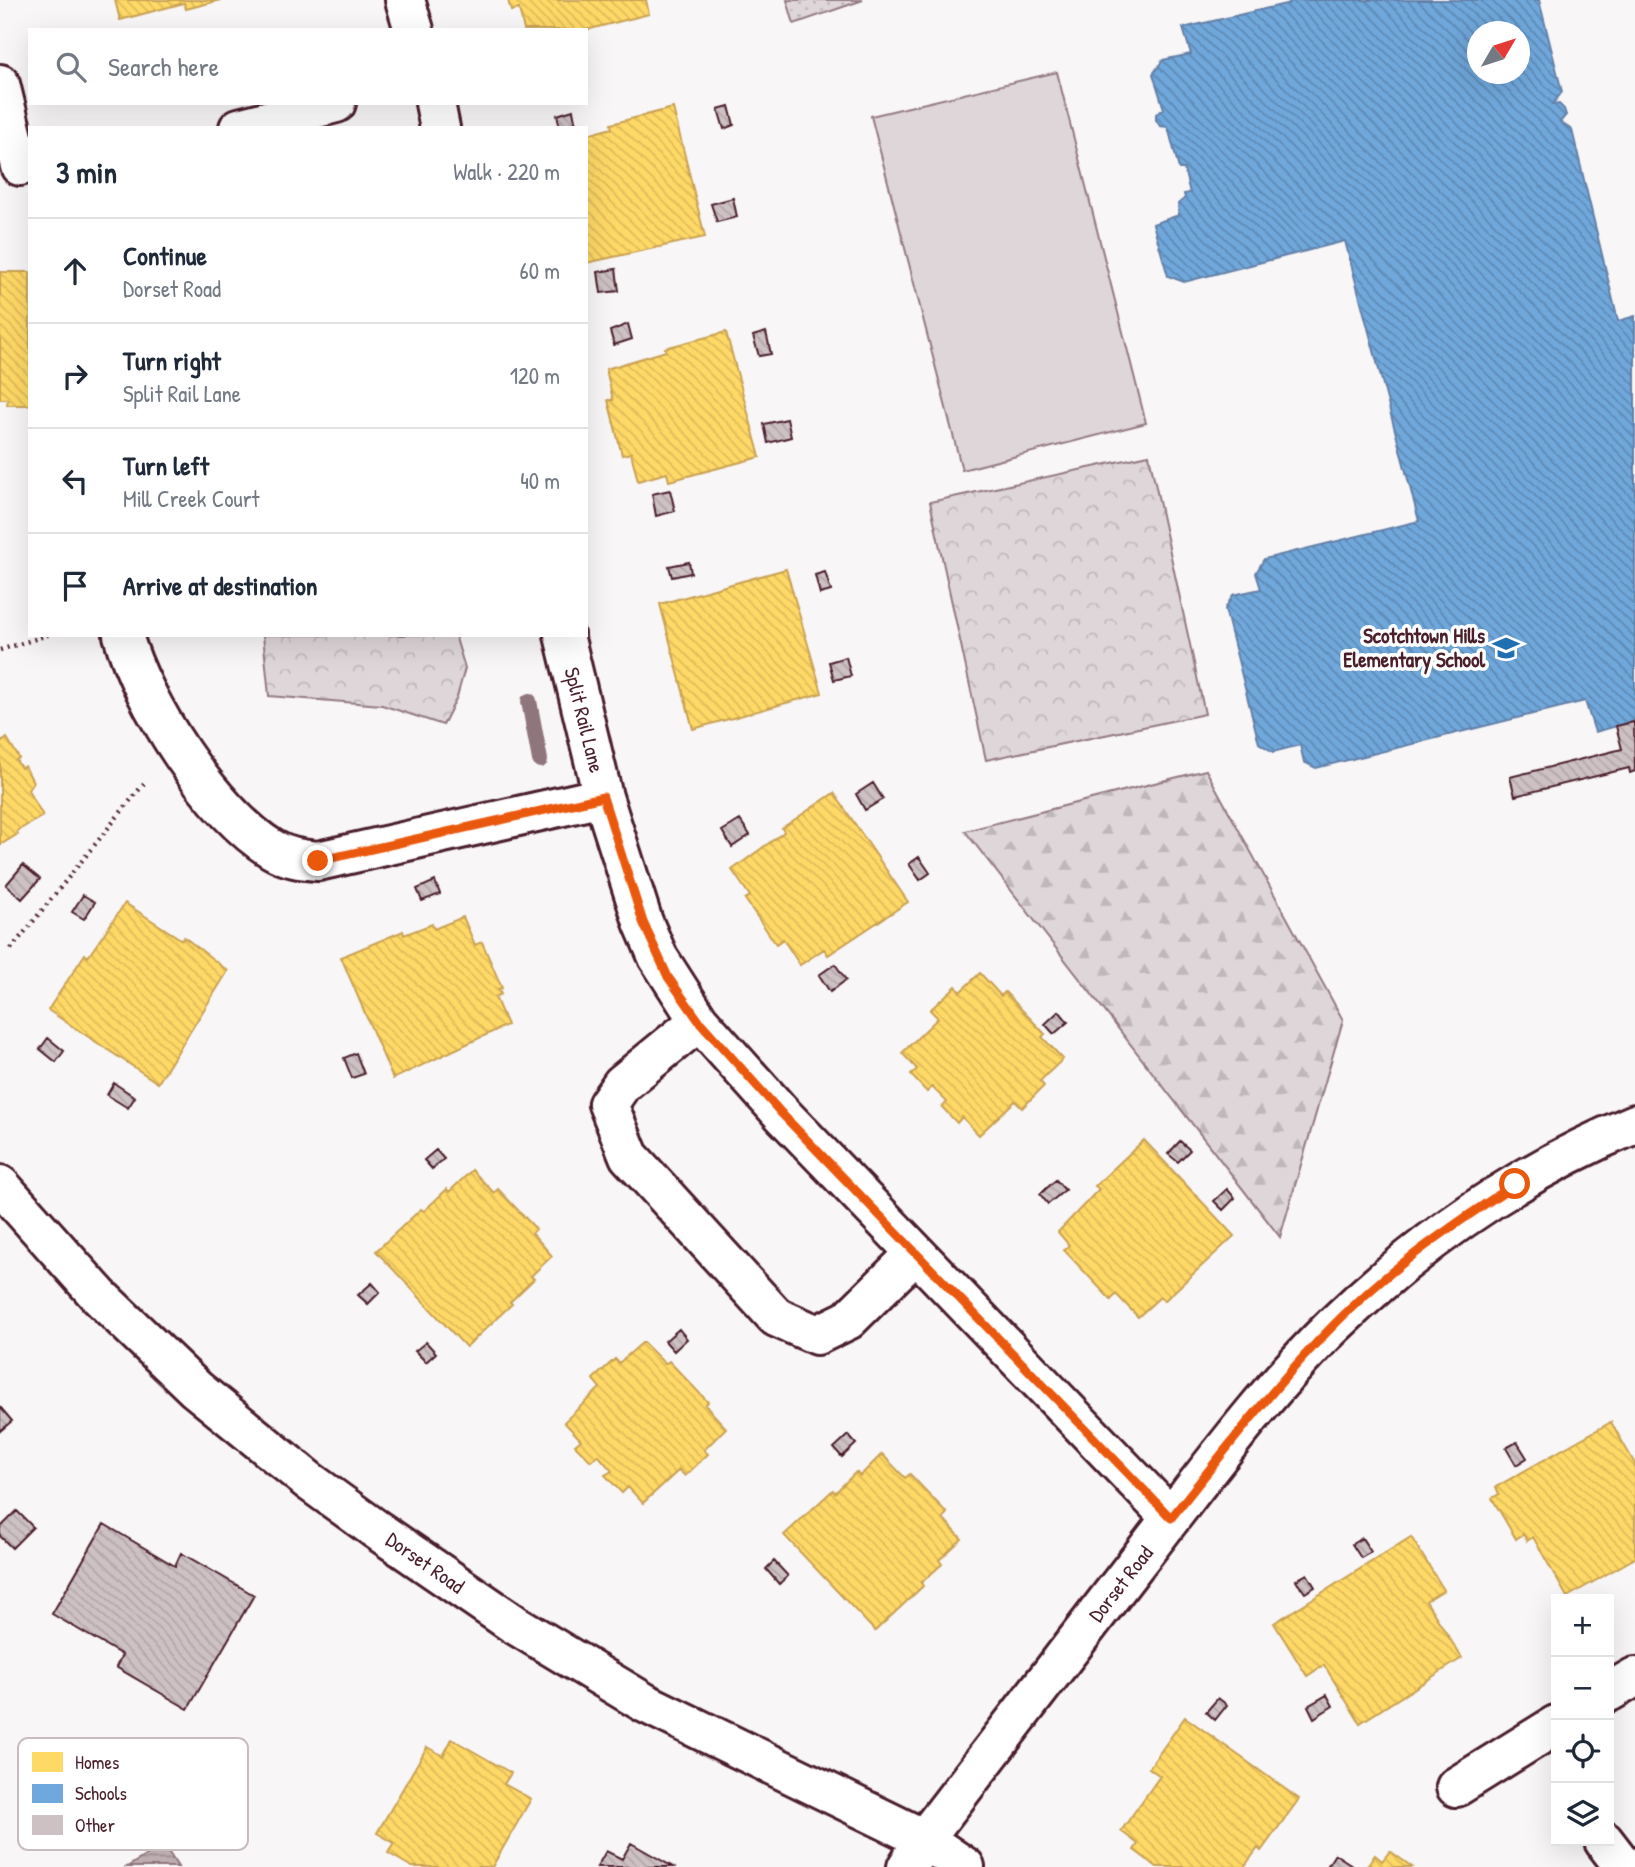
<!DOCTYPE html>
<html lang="en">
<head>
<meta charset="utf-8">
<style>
  :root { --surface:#fff; --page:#f2f2f3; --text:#1f2937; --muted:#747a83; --line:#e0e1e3 }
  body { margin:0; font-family:"Patrick Hand",sans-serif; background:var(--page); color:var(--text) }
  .controls { position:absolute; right:21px; bottom:21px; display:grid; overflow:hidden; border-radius:0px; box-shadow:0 7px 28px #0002 }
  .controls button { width:63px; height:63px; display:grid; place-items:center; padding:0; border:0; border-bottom:2px solid var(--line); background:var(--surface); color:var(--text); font:35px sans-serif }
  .compass { position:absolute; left:1467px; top:21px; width:63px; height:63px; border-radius:50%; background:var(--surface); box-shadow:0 7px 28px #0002; rotate:51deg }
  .stop { position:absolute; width:21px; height:21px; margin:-16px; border:5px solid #ea580c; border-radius:50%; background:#fff }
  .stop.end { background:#ea580c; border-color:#fff; box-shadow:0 2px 7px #0008 }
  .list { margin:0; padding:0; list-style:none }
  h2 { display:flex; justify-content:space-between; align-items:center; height:91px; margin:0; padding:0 28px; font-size:30px }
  h2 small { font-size:23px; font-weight:400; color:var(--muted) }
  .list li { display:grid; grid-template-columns:46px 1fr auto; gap:21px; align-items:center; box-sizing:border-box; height:105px; padding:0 28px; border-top:2px solid var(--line) }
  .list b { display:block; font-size:26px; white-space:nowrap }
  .list p { margin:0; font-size:23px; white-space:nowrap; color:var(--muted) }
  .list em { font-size:23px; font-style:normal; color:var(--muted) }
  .icon { flex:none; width:38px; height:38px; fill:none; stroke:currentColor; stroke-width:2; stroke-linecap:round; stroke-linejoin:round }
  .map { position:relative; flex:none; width:1635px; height:1867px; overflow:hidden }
  .search { position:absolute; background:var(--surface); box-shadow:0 7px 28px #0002; left:28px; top:28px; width:560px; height:77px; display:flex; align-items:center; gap:18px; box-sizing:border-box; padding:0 24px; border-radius:0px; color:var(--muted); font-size:26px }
  .panel { position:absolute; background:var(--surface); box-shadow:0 7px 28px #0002; left:28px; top:126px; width:560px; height:511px; border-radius:0px }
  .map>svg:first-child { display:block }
  .grass { fill:url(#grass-dots); stroke:#947a82; stroke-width:2 }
  .forest { fill:url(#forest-firs); stroke:#947a82; stroke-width:2 }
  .park { fill:url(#park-crowns); stroke:#947a82; stroke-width:2 }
  .pitch { fill:#ded6d9; stroke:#947a82; stroke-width:2 }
  .water { fill:url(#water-rules); stroke:#8f747b; stroke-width:2 }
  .homes { fill:url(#homes-back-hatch); stroke:#c9a154; stroke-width:2 }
  .schools { fill:url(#schools-back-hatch); stroke:#647fa7; stroke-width:2; fill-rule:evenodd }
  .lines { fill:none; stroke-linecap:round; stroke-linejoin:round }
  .stream { stroke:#8f747b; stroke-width:16 }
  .building { fill:url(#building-back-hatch); stroke:#4a1f2b; stroke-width:2 }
  .minor-casing { stroke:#4a1f2b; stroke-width:44 }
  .path { stroke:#4a1f2b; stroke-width:4.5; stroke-dasharray:2 5; stroke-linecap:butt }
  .minor { stroke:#fff; stroke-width:38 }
  .route { stroke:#ea580c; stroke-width:9 }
  .labels { text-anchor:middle; stroke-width:7; stroke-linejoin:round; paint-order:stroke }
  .poi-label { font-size:21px; font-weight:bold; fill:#4a1f2b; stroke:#fff; text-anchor:end }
  .street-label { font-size:21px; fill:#4a1f2b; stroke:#fff }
  .key { fill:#fff; stroke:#c9bcbf; stroke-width:2 }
  .key-label { font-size:19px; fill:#4a1f2b }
</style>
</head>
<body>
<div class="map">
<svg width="1635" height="1867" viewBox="0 0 1635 1867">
  <defs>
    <pattern id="grass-dots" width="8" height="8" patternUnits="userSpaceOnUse" patternTransform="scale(1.75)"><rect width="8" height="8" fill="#ded6d9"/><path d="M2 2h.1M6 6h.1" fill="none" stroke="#c0b7ba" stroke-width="1.8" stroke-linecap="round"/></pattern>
    <pattern id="forest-firs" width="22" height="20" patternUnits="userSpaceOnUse" patternTransform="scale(1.75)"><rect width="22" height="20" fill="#ded6d9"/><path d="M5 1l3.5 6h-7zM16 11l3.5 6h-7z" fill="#c0b7ba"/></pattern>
    <pattern id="park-crowns" width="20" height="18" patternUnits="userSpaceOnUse" patternTransform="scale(1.75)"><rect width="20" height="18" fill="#ded6d9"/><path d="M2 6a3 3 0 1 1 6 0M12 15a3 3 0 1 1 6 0" fill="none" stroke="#c0b7ba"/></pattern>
    <pattern id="water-rules" width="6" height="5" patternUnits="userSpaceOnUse" patternTransform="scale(1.75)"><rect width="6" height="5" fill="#bdadb0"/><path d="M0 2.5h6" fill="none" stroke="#9c8c8f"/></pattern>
    <pattern id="homes-back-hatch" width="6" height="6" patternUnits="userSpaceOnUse" patternTransform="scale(1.75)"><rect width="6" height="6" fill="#ffd966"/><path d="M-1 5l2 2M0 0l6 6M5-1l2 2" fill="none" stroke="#dcba59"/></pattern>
    <pattern id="schools-back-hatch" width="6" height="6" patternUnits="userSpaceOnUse" patternTransform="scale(1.75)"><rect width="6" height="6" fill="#6fa8dc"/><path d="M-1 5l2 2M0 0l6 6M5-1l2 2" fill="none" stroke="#5d88b3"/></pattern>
    <pattern id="building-back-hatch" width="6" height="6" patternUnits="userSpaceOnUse" patternTransform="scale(1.75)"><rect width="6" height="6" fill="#cdc1c4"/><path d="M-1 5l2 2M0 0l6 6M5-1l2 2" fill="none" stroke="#b2a5a9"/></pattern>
  </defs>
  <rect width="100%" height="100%" fill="#f8f6f7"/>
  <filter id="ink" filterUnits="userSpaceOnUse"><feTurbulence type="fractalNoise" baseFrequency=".0143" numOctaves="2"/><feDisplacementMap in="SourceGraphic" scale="14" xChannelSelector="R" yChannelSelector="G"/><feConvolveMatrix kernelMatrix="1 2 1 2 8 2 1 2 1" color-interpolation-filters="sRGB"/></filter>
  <g filter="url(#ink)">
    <path class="grass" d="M 787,0 L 863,0 L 794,24 Z"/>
    <path class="forest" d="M 1206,770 L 1343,1020 L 1280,1237 L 965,831 Z"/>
    <path class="park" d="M 1149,455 L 1205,714 L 986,760 L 930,502 Z
      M 263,635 L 455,635 L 465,668 L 457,697 L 443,725 L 382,705 L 269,696 Z"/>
    <path class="pitch" d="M 1057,72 L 1146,423 L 962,470 L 871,116 Z"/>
    <path class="water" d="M 164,1845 L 178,1867 L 127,1867 L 163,1845 Z"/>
    <path class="homes" d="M 115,0 L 221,0 L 186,9 L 184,3 L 120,20 Z
      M 508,0 L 646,0 L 649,14 L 586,30 L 524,30 L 519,9 L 511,11 Z
      M 673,108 L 705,237 L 586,263 L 586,135 L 612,128 L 611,124 Z
      M 0,272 L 30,272 L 30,405 L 7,405 L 8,399 L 0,399 Z
      M 726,332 L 760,457 L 669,481 L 667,473 L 638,481 L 631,453 L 622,455 L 608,400 L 613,400 L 606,369 L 666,351 L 665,348 Z
      M 786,569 L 822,693 L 693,729 L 660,604 Z
      M 0,738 L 2,742 L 7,738 L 19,758 L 16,760 L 21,768 L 25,766 L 33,782 L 28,790 L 43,816 L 17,831 L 18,834 L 0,845 Z
      M 834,793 L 908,902 L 828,955 L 824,949 L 800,965 L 783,939 L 776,944 L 745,899 L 750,896 L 732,870 L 784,832 L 782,828 Z
      M 125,903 L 182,940 L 184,937 L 228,971 L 158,1083 L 48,1010 L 85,954 L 88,957 Z
      M 463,917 L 475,945 L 482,942 L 502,988 L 498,989 L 501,994 L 495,997 L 507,1025 L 393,1079 L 341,957 L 403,931 L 404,935 L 432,924 L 434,929 Z
      M 980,973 L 1001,996 L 1005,992 L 1045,1034 L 1042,1037 L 1063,1059 L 1040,1081 L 1044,1086 L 1022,1108 L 1015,1101 L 979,1135 L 962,1117 L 957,1123 L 942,1107 L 947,1102 L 932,1087 L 927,1092 L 911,1075 L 917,1069 L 902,1053 L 938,1018 L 930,1010 L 956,986 L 960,992 Z
      M 1144,1140 L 1234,1236 L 1164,1301 L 1160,1297 L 1138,1317 L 1116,1294 L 1111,1300 L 1064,1250 L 1069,1245 L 1058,1232 L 1099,1189 L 1095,1186 Z
      M 472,1170 L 494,1193 L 498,1189 L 536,1229 L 532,1233 L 552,1256 L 531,1276 L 534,1279 L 510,1302 L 512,1304 L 466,1347 L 376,1251 L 421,1209 L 424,1211 L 447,1189 L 449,1192 Z
      M 643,1342 L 665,1364 L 669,1361 L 708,1402 L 705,1405 L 726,1428 L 704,1450 L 708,1454 L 685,1476 L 679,1470 L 643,1503 L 628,1487 L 622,1493 L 605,1475 L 612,1471 L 598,1455 L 591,1461 L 575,1445 L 581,1440 L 564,1422 L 600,1388 L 593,1379 L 615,1359 L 619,1363 Z
      M 1611,1422 L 1635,1464 L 1635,1558 L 1567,1597 L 1533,1537 L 1527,1541 L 1523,1534 L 1516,1539 L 1492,1498 L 1499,1494 L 1496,1487 Z
      M 882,1454 L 905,1478 L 910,1474 L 947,1513 L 943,1518 L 962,1539 L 939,1560 L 942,1564 L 921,1583 L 923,1586 L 875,1631 L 784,1535 L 833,1490 L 835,1493 L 856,1472 L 860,1476 Z
      M 1411,1537 L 1444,1590 L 1426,1601 L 1462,1658 L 1360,1723 L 1324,1665 L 1307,1676 L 1274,1623 Z
      M 1185,1717 L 1299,1799 L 1261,1851 L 1258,1848 L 1244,1867 L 1157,1867 L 1134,1850 L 1138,1844 L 1121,1831 L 1160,1776 L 1149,1768 Z
      M 452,1739 L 511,1773 L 504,1784 L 531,1799 L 492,1867 L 412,1867 L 388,1853 L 394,1843 L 377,1833 L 427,1747 L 443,1756 Z
      M 1390,1851 L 1412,1867 L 1366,1867 L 1375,1855 L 1382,1861 Z"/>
    <path class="schools" d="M 1289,0 L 1539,0 L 1562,92 L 1552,105 L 1559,104 L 1564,109 L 1566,115 L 1560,122 L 1572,130 L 1618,321 L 1635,316 L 1635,721 L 1595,732 L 1585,701 L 1316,768 L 1304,762 L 1300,745 L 1273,752 L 1259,743 L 1225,609 L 1233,595 L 1261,589 L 1256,573 L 1264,559 L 1419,521 L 1345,241 L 1184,282 L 1168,276 L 1153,224 L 1179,215 L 1178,204 L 1185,198 L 1184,194 L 1190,193 L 1184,169 L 1179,169 L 1168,127 L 1160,126 L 1156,120 L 1156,114 L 1164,109 L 1153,74 L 1163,60 L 1191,54 L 1183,28 L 1290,3 ZM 1478,32 L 1520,32 L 1520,74 L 1478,74 Z"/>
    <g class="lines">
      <path class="stream" d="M 529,701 L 540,760"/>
    </g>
    <path class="building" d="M 729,106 L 734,125 L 724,129 L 718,109 Z
      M 573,110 L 576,126 L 560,128 L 557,115 Z
      M 733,198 L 737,217 L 717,222 L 711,204 Z
      M 616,269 L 619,291 L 601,293 L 598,272 Z
      M 628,324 L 632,339 L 614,345 L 610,331 Z
      M 766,332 L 771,354 L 759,356 L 753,336 Z
      M 787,419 L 791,437 L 768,443 L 764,424 Z
      M 670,490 L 675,511 L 656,516 L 652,494 Z
      M 689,562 L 691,573 L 672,577 L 669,566 Z
      M 825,572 L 831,591 L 820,594 L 815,575 Z
      M 846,657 L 851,676 L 834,680 L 829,662 Z
      M 1634,722 L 1635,771 L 1630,773 L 1629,768 L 1515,796 L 1510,777 L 1622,749 L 1616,726 Z
      M 873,783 L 883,799 L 865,810 L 856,794 Z
      M 740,820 L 750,835 L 732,847 L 722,831 Z
      M 919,857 L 930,873 L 920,880 L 909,864 Z
      M 23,865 L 40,879 L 22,899 L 6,885 Z
      M 435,881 L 440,894 L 422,901 L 417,889 Z
      M 83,895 L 95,902 L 84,919 L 72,912 Z
      M 835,964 L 846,980 L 830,992 L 819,975 Z
      M 1059,1011 L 1068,1022 L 1054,1034 L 1045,1024 Z
      M 48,1038 L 64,1051 L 56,1062 L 40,1049 Z
      M 356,1053 L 364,1074 L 352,1078 L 344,1058 Z
      M 114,1083 L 135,1097 L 128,1108 L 107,1095 Z
      M 1180,1141 L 1190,1150 L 1178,1162 L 1168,1154 Z
      M 436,1150 L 444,1159 L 432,1169 L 424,1160 Z
      M 1056,1180 L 1065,1190 L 1048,1204 L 1040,1194 Z
      M 1227,1189 L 1235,1198 L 1223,1210 L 1214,1201 Z
      M 372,1283 L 380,1292 L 368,1304 L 358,1295 Z
      M 679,1329 L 687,1339 L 674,1351 L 665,1341 Z
      M 426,1342 L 436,1353 L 426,1362 L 415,1351 Z
      M 0,1407 L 12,1421 L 0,1431 Z
      M 848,1435 L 856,1444 L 842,1457 L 834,1448 Z
      M 1517,1442 L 1527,1458 L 1516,1465 L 1506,1448 Z
      M 17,1511 L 33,1527 L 12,1548 L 0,1536 L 0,1528 Z
      M 104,1524 L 175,1566 L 181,1553 L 254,1595 L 188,1709 L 116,1667 L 122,1655 L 52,1614 Z
      M 1362,1538 L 1371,1552 L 1361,1558 L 1352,1544 Z
      M 774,1561 L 788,1576 L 779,1584 L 766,1569 Z
      M 1307,1574 L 1315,1587 L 1305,1593 L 1296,1580 Z
      M 1327,1695 L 1333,1706 L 1314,1718 L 1308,1706 Z
      M 1218,1698 L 1227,1705 L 1215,1720 L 1206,1712 Z
      M 631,1843 L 673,1867 L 597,1867 L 606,1851 L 622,1859 Z
      M 1335,1854 L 1355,1867 L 1332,1867 L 1328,1865 Z"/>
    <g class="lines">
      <g class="minor-casing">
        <path id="minor" d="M 405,0 L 414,30
          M 0,84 L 20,166
          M 435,103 L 440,128
          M 239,128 L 336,103
          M 123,635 C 142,703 211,811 272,849 C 287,858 302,860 318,861 L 603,797
          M 564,635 L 603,797 L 643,922 L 658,957 L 699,1021 L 783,1115 L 1171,1518
          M 699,1021 L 622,1084 L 608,1104 L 629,1156 L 776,1317 L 817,1335 L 848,1320 L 915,1254
          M 0,1185 L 99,1296 L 196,1389 L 309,1481 L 374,1528 L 514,1624 L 645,1703 L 924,1839 L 965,1867
          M 1609,1692 L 1635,1677
          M 1456,1787 L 1556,1725
          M 1604,1841 L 1624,1867
          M 907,1867 L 924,1839 C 995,1747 1066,1654 1137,1562 C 1200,1481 1260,1397 1333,1326 C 1421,1241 1523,1170 1635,1124"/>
      </g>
      <path class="path" d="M 0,650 L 48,635
        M 11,949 L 146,781"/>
      <use href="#minor" class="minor"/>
    </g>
  </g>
  <g class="lines" filter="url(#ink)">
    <path class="route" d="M 318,861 L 603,797 L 643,922 L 668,977 L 699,1021 L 783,1115 L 1171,1518 C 1240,1432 1307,1341 1393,1271 C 1431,1240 1473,1212 1515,1184"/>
  </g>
  <defs>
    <g id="school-bare" transform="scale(2.1)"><path d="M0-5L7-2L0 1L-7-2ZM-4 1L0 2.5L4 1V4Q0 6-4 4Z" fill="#1f6fb2" stroke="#fff" stroke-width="2.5" paint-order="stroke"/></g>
  </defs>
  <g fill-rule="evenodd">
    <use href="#school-bare" x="1506" y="648"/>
  </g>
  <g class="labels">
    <g class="poi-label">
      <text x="1485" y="643">Scotchtown Hills<tspan x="1485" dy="24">Elementary School</tspan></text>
    </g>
    <g class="street-label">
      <text transform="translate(584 720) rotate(76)" y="7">Split Rail Lane</text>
      <text transform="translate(425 1563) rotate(35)" y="7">Dorset Road</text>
      <text transform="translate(1121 1584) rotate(-52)" y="7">Dorset Road</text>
    </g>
  </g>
  <rect x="18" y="1738" width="230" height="112" rx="10" class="key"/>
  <rect x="32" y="1752" width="31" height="20" fill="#ffd966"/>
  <rect x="32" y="1784" width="31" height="19" fill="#6fa8dc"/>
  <rect x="32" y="1815" width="31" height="20" fill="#cdc1c4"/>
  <g class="key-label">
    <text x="75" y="1769">Homes</text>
    <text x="75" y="1800">Schools</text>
    <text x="75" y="1832">Other</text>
  </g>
</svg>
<div class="controls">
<button>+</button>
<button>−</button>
<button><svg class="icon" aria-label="locate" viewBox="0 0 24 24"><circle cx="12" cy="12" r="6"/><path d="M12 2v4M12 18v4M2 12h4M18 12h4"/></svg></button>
<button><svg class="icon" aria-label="layers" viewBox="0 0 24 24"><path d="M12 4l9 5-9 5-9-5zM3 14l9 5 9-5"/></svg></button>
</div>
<svg class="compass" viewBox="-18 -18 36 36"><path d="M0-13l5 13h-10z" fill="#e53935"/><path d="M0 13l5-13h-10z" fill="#747a83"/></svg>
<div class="stop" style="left:1515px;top:1184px"></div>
<div class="stop end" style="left:318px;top:861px"></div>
<div class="search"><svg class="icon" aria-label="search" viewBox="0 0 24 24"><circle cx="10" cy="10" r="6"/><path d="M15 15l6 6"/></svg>Search here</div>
<section class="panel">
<h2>3 min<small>Walk · 220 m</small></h2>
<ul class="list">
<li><svg class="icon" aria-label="ahead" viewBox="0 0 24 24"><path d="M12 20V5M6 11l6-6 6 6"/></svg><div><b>Continue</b><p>Dorset Road</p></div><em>60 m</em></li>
<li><svg class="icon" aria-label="right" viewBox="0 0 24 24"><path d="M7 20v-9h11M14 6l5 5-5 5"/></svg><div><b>Turn right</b><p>Split Rail Lane</p></div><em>120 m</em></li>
<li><svg class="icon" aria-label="left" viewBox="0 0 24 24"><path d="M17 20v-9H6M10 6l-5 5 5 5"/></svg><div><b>Turn left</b><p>Mill Creek Court</p></div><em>40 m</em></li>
<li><svg class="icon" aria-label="arrive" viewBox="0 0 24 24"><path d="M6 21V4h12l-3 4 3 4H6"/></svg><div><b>Arrive at destination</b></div></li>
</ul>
</section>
</div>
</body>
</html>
